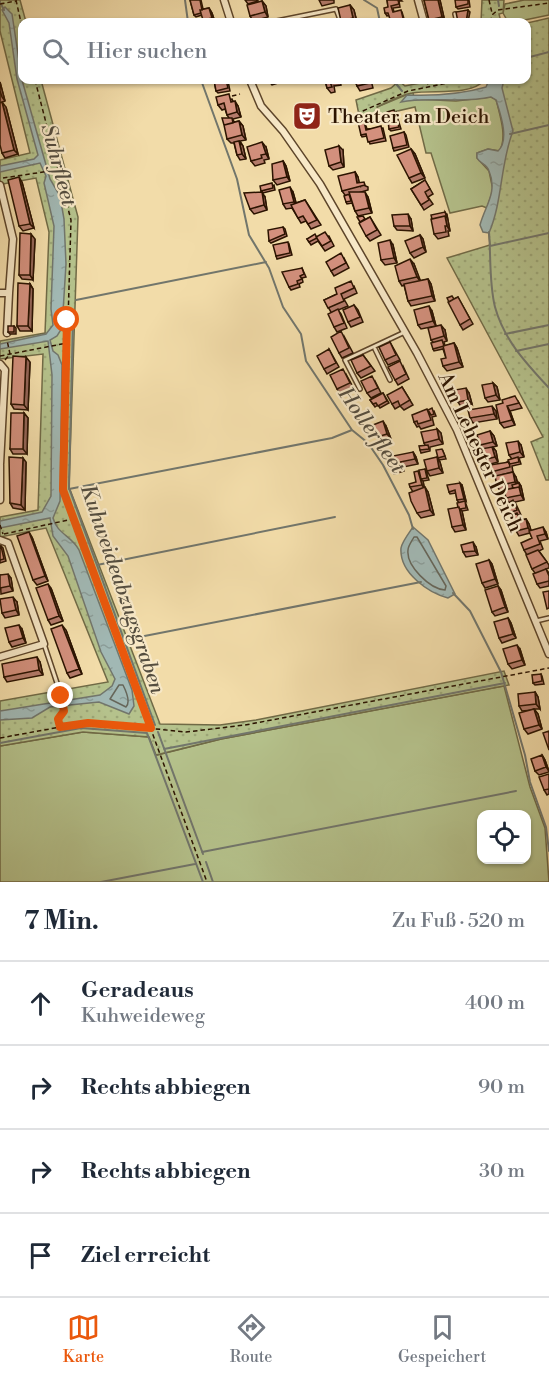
<!DOCTYPE html>
<html lang="de">
<head>
<meta charset="utf-8">
<style>
  :root { --surface:#fff; --page:#f2f2f3; --text:#1f2937; --muted:#747a83; --line:#e0e1e3; --accent:#ea580c }
  body { margin:0; font-family:"Libre Bodoni",serif; background:var(--page); color:var(--text) }
  .controls { position:absolute; right:18px; bottom:18px; display:grid; overflow:hidden; border-radius:12px; box-shadow:0 2px 4px #0004 }
  .controls button { width:54px; height:54px; display:grid; place-items:center; padding:0; border:0; border-bottom:2px solid var(--line); background:var(--surface); color:var(--text); font:30px sans-serif }
  .stop { position:absolute; width:18px; height:18px; margin:-14px; border:4px solid #ea580c; border-radius:50%; background:#fff }
  .stop.end { background:#ea580c; border-color:#fff; box-shadow:0 2px 6px #0008 }
  .list { margin:0; padding:0; list-style:none }
  h2 { display:flex; justify-content:space-between; align-items:center; height:78px; margin:0; padding:0 24px; font-size:26px }
  h2 small { font-size:20px; font-weight:400; color:var(--muted) }
  .list li { display:grid; grid-template-columns:39px 1fr auto; gap:18px; align-items:center; box-sizing:border-box; height:84px; padding:0 24px; border-top:2px solid var(--line) }
  .list b { display:block; font-size:22px; white-space:nowrap }
  .list p { margin:0; font-size:20px; white-space:nowrap; color:var(--muted) }
  .list em { font-size:20px; font-style:normal; color:var(--muted) }
  .icon { flex:none; width:33px; height:33px; fill:none; stroke:currentColor; stroke-width:2; stroke-linecap:round; stroke-linejoin:round }
  .map { position:relative; flex:none; width:549px; height:882px; overflow:hidden }
  .search { position:absolute; background:var(--surface); box-shadow:0 2px 4px #0004; left:18px; right:18px; top:18px; height:66px; display:flex; align-items:center; gap:15px; box-sizing:border-box; padding:0 21px; border-radius:12px; color:var(--muted); font-size:22px }
  .sheet { height:414px; background:var(--surface) }
  nav { display:flex; justify-content:space-around; align-items:center; box-sizing:border-box; height:84px; border-top:2px solid var(--line); background:var(--surface); font-size:16px; color:var(--muted) }
  nav a { display:grid; justify-items:center; gap:3px }
  nav .on { color:var(--accent) }
  .map>svg:first-child { display:block }
  .grass { fill:#b5c28c; stroke:#706a46; stroke-width:1.5; fill-rule:evenodd }
  .park { fill:url(#park-dots); stroke:#706a46; stroke-width:1.5 }
  .water { fill:url(#water-ripples); stroke:#72766c; stroke-width:1.5 }
  .lines { fill:none; stroke-linecap:round; stroke-linejoin:round }
  .shore { stroke:#66665a; stroke-width:1.5 }
  .stream { stroke:#72766c; stroke-width:2 }
  .lane-casing { stroke:#5d452a; stroke-width:6 }
  .street-casing { stroke:#5d452a; stroke-width:9 }
  .path { stroke:#2b1300; stroke-width:1.5; stroke-dasharray:4.5 3; stroke-linecap:butt }
  .lane { stroke:#f7e8c7; stroke-width:3 }
  .street { stroke:#f7e8c7; stroke-width:6 }
  .wall { fill:#b57c6c; stroke:#2b1300; stroke-width:1.5 }
  .shaded-wall { fill:#946558; stroke:#2b1300; stroke-width:1.5 }
  .building { fill:#d3907d; stroke:#2b1300; stroke-width:1.5 }
  .route { stroke:#ea580c; stroke-width:8 }
  .labels { text-anchor:middle; stroke-width:4.5; stroke-linejoin:round; paint-order:stroke }
  .poi-label { font-size:20px; fill:#2b1300; stroke:#f7e8c7; text-anchor:start }
  .street-label { font-size:20px; fill:#2b1300; stroke:#f7e8c7 }
  .water-label { font-size:21px; font-style:italic; fill:#544d3f; stroke:#f7e8c7 }
</style>
</head>
<body>
<div class="map">
<svg width="549" height="882" viewBox="0 0 549 882">
  <defs>
    <pattern id="park-dots" width="8" height="8" patternUnits="userSpaceOnUse" patternTransform="scale(1.5)"><rect width="8" height="8" fill="#b5c28c"/><path d="M2 2h.1M6 6h.1" fill="none" stroke="#9ca677" stroke-width="1.8" stroke-linecap="round"/></pattern>
    <pattern id="water-ripples" width="26" height="14" patternUnits="userSpaceOnUse" patternTransform="scale(1.5)"><rect width="26" height="14" fill="#a1b8b4"/><path d="M2 4q2-2 4 0t4 0M15 11q2-2 4 0t4 0" fill="none" stroke="#8b9d99"/></pattern>
  </defs>
  <rect width="100%" height="100%" fill="#f2dca9"/>
  <filter id="stains"><feTurbulence type="fractalNoise" baseFrequency=".00333" numOctaves="4"/><feColorMatrix values="0 0 0 0 .2 0 0 0 0 .09 0 0 0 0 .02 0 0 0 .5 -.17"/></filter>
  <radialGradient id="worn" r=".72"><stop offset=".6" stop-color="#630" stop-opacity="0"/><stop offset="1" stop-color="#630" stop-opacity=".3"/></radialGradient>
  <path class="grass" d="M 524,0 L 549,0 L 549,15 L 515,22 L 508,22 L 503,13 L 505,4 Z
    M 413,92 L 414,99 L 456,101 L 491,97 L 496,99 C 500,116 507,135 500,151 L 488,149 L 477,153 L 477,158 L 489,171 L 493,190 L 487,208 L 482,206 L 450,213 L 431,153 L 426,153 L 415,107 L 380,115 L 377,107 Z
    M 504,686 L 530,787 L 545,828 L 549,882 L 0,882 L 0,746 L 83,732 L 149,737 L 157,755 L 221,739 ZM 482,814 L 526,814 L 526,860 L 482,860 Z"/>
  <path class="park" d="M 0,0 L 20,0 L 26,22 L 22,22 L 22,80 L 41,80 L 78,217 L 69,487 L 160,724 L 220,725 L 256,720 L 504,671 L 509,685 L 221,739 L 156,755 L 149,737 L 83,732 L 0,746 L 0,701 L 108,682 L 46,528 L 0,537 L 0,517 L 38,510 L 43,354 L 0,359 L 0,341 L 45,333 L 49,232 L 36,178 L 3,184 L 0,181 L 0,160 L 30,153 L 0,31 Z
    M 482,0 L 504,0 L 503,13 L 499,14 L 501,22 L 481,22 Z
    M 549,18 L 549,480 L 546,480 L 531,442 L 543,437 L 447,258 L 490,245 L 488,227 L 509,129 L 499,80 L 526,80 L 527,23 Z
    M 436,80 L 485,80 C 469,97 433,89 412,93 C 400,95 388,102 377,107 L 380,115 L 360,120 L 356,100 L 391,88 L 399,81 L 405,86 Z"/>
  <path class="water" d="M 5,7 L 12,14 L 22,80 L 50,179 L 60,196 L 64,219 L 66,264 L 62,328 L 57,336 L 50,340 L 53,351 L 58,355 L 62,365 L 60,501 L 53,518 C 57,534 72,536 79,550 L 132,690 L 134,706 L 129,714 L 99,702 L 50,707 L 32,718 L 0,720 L 0,711 L 100,695 L 112,686 L 115,679 L 101,652 L 68,556 L 53,536 L 50,518 L 0,528 L 0,521 L 42,512 L 51,496 L 52,375 L 48,341 L 0,349 L 0,344 L 46,334 L 53,325 L 51,309 L 54,226 L 44,183 L 46,176 L 40,163 L 0,172 L 0,166 L 34,159 L 38,155 L 17,79 L 9,23 L 2,10 Z
    M 489,80 L 504,80 L 502,88 L 513,131 C 500,164 503,200 489,233 L 483,232 L 480,225 C 485,206 498,192 489,171 C 487,164 480,164 477,158 L 477,153 L 488,149 L 498,151 C 510,140 500,113 496,100 L 491,97 C 461,104 430,96 401,102 L 407,95 C 434,96 459,95 486,87 Z
    M 413,527 L 428,540 L 455,594 L 448,598 C 429,593 399,573 401,548 C 402,542 409,533 413,527 Z"/>
  <g class="lines">
    <path class="shore" d="M 414,537 L 417,537 L 446,586 L 445,590 C 430,589 406,566 408,550 C 408,546 412,541 414,537 Z
      M 119,685 L 123,685 C 126,691 131,702 126,707 L 110,699 Z"/>
    <path class="stream" d="M 185,0 L 188,22
      M 364,0 L 377,8 L 380,22
      M 498,0 L 499,6
      M 0,2 L 4,10
      M 526,58 L 549,52
      M 201,80 L 237,179 L 249,235 L 269,268 L 283,307 L 301,334 L 306,361 L 352,430 L 368,443 L 383,465 L 409,515 L 413,529
      M 393,80 L 402,91
      M 510,134 L 549,125
      M 489,232 C 491,256 489,283 495,307 C 504,340 526,363 549,388
      M 490,246 L 549,233
      M 76,300 L 266,262
      M 73,318 L 69,488 L 155,725
      M 505,334 L 549,325
      M 516,351 L 549,344
      M 69,489 L 332,438 L 352,430
      M 97,565 L 335,517
      M 453,593 L 470,611 L 501,672 L 525,755 L 530,782 L 546,827 L 549,851
      M 124,640 L 421,582
      M 158,732 L 203,854
      M 0,743 L 81,728 L 147,733 L 203,882
      M 164,749 L 505,683
      M 202,852 L 516,791
      M 206,862 L 213,882
      M 101,882 L 195,864"/>
    <g class="lane-casing">
      <path id="lane" d="M 455,14 L 457,22
        M 272,22 L 336,9 L 341,22
        M 375,349 L 390,380
        M 360,389 L 345,360 L 405,332
        M 536,621 L 549,618
        M 44,644 L 59,689"/>
    </g>
    <g class="street-casing">
      <path id="street" d="M 224,0 L 231,22
        M 418,0 L 424,22
        M 250,80 L 261,106 L 283,131 L 320,184 L 417,353 L 457,430 L 549,654
        M 0,185 L 13,239 L 9,293 L 0,293
        M 7,333 L 9,293
        M 0,364 L 5,370 L 0,464
        M 0,465 L 0,500
        M 0,540 L 8,543 L 44,644 L 0,657"/>
    </g>
    <path class="path" d="M 16,0 L 22,27
      M 489,0 L 492,13
      M 0,4 L 16,1
      M 490,22 L 493,14 L 498,10 L 549,3
      M 35,80 L 71,220 L 63,490 L 207,882
      M 427,80 L 428,86
      M 232,96 L 240,94
      M 356,114 L 408,91 L 463,80
      M 3,178 L 57,170
      M 0,356 L 67,343
      M 5,360 L 10,354 L 7,340
      M 0,525 L 3,534
      M 4,534 L 73,519
      M 59,727 L 58,719 L 64,711 L 60,693
      M 0,738 L 88,722 L 186,732 L 245,725 L 549,668"/>
    <use href="#lane" class="lane"/>
    <use href="#street" class="street"/>
  </g>
  <path class="wall" d="M 190,0 L 201,0 L 203,9 L 209,8 L 212,13 L 215,22 L 205,22 L 202,15 L 196,17 L 194,15 Z
    M 245,0 L 258,0 L 258,1 L 248,4 Z
    M 319,0 L 334,0 L 334,3 L 322,6 Z
    M 387,0 L 401,0 L 402,1 L 399,1 L 400,7 L 393,8 L 394,12 L 402,12 L 405,22 L 391,22 L 389,15 L 387,16 L 385,13 L 388,7 Z
    M 424,0 L 440,0 L 445,22 L 448,21 L 450,22 L 431,22 L 429,20 Z
    M 469,0 L 470,7 L 458,9 L 456,7 Z
    M 262,1 L 266,6 L 268,17 L 253,21 L 250,16 Z
    M 350,5 L 354,10 L 357,22 L 342,22 L 341,21 Z
    M 214,80 L 230,80 L 230,81 L 228,81 L 230,91 L 218,93 L 216,91 Z
    M 268,80 L 285,80 L 285,81 L 272,85 Z
    M 325,80 L 340,80 L 341,85 L 334,86 L 335,92 L 331,93 L 327,88 Z
    M 355,80 L 371,80 L 373,88 L 360,91 L 357,86 Z
    M 0,82 L 5,101 L 0,103 Z
    M 232,99 L 233,101 L 238,106 L 241,117 L 233,119 L 234,122 L 239,121 L 243,126 L 246,140 L 240,141 L 243,146 L 246,159 L 240,160 L 237,155 L 234,143 L 231,143 L 227,139 L 229,118 L 227,115 L 225,109 L 222,110 L 218,105 Z
    M 6,107 L 18,154 L 5,158 L 2,153 Z
    M 315,109 L 317,119 L 300,123 L 296,118 Z
    M 396,113 L 401,129 L 391,131 L 389,129 Z
    M 365,123 L 367,129 L 383,128 L 386,141 L 370,144 L 367,136 L 362,137 L 361,135 Z
    M 404,132 L 406,135 L 409,147 L 394,151 L 393,148 Z
    M 266,147 L 269,159 L 264,160 L 265,163 L 255,166 L 251,161 Z
    M 411,149 L 415,154 L 425,178 L 412,183 L 409,178 Z
    M 343,150 L 344,167 L 333,170 L 329,166 Z
    M 283,161 L 286,166 L 290,181 L 277,185 L 273,180 Z
    M 355,172 L 358,177 L 359,183 L 368,187 L 368,190 L 361,192 L 368,197 L 372,213 L 358,216 L 355,211 L 352,203 L 347,204 L 346,202 L 345,195 L 342,191 Z
    M 425,180 L 433,194 L 428,197 L 433,204 L 424,210 L 411,189 Z
    M 22,182 L 34,228 L 23,231 L 19,226 Z
    M 274,185 L 275,190 L 263,193 L 261,191 Z
    M 293,192 L 296,203 L 305,200 L 321,225 L 311,229 L 306,221 L 301,223 L 292,208 L 286,209 L 283,204 Z
    M 265,197 L 267,210 L 254,214 L 250,209 Z
    M 447,215 L 450,231 L 448,231 L 449,236 L 438,239 L 434,234 Z
    M 370,217 L 381,235 L 370,241 L 366,236 L 366,219 Z
    M 411,219 L 413,231 L 397,230 L 394,226 Z
    M 283,227 L 285,229 L 287,236 L 271,243 L 269,241 Z
    M 420,235 L 423,239 L 426,252 L 414,258 L 410,253 Z
    M 329,236 L 334,246 L 325,251 L 318,241 L 311,245 L 307,239 L 316,237 Z
    M 35,239 L 33,280 L 22,279 L 19,275 Z
    M 289,244 L 292,255 L 277,259 L 276,256 Z
    M 393,245 L 397,263 L 385,265 L 381,260 Z
    M 344,258 L 349,268 L 334,276 L 331,271 Z
    M 414,264 L 420,281 L 428,279 L 431,284 L 435,301 L 411,306 L 408,301 L 404,285 L 402,286 L 399,281 Z
    M 302,268 L 306,277 L 302,278 L 303,282 L 299,284 L 300,287 L 291,290 L 289,287 Z
    M 30,284 L 33,289 L 32,331 L 20,331 L 17,326 Z
    M 354,286 L 357,293 L 344,299 L 348,306 L 338,310 L 341,314 L 347,328 L 337,332 L 334,327 L 331,312 L 324,300 Z
    M 458,297 L 473,324 L 463,330 L 460,325 L 454,299 Z
    M 354,305 L 358,310 L 363,322 L 351,327 L 348,322 Z
    M 432,311 L 436,326 L 421,329 L 418,325 Z
    M 14,326 L 16,328 L 16,334 L 10,334 L 8,332 Z
    M 445,330 L 447,341 L 444,342 L 445,346 L 454,343 L 457,348 L 463,367 L 447,371 L 443,366 L 446,358 L 443,349 L 434,351 L 433,349 L 433,342 L 431,340 Z
    M 344,336 L 353,353 L 342,358 L 339,353 Z
    M 390,342 L 400,360 L 388,365 L 385,360 Z
    M 329,349 L 339,367 L 327,374 L 324,369 Z
    M 363,355 L 375,371 L 361,378 L 357,373 Z
    M 30,362 L 28,410 L 14,409 L 11,404 Z
    M 403,366 L 409,379 L 398,385 L 395,380 Z
    M 346,374 L 353,387 L 341,394 L 337,389 Z
    M 375,381 L 381,393 L 371,398 L 367,393 Z
    M 493,383 L 497,387 L 500,400 L 488,402 L 485,398 Z
    M 402,387 L 413,405 L 404,410 L 400,406 L 395,409 L 392,404 Z
    M 383,393 L 389,403 L 380,408 L 378,405 L 375,407 L 370,400 Z
    M 469,393 L 472,404 L 461,407 L 458,402 Z
    M 518,401 L 522,408 L 510,411 L 515,425 L 504,428 L 500,423 L 503,403 Z
    M 434,411 L 436,416 L 432,417 L 434,425 L 421,429 L 419,426 L 417,427 L 414,422 Z
    M 496,411 L 497,419 L 473,423 L 470,418 Z
    M 24,413 L 28,418 L 27,454 L 13,454 L 10,449 Z
    M 386,426 L 391,439 L 380,442 L 377,437 Z
    M 437,429 L 441,433 L 443,444 L 430,447 L 430,451 L 421,453 L 420,450 L 425,445 L 424,443 Z
    M 490,431 L 494,436 L 497,446 L 493,447 L 496,451 L 498,462 L 487,465 L 483,460 L 483,449 L 480,445 Z
    M 521,445 L 524,457 L 519,458 L 521,464 L 512,466 L 513,472 L 501,475 L 516,477 L 518,484 L 519,483 L 521,486 L 524,500 L 515,502 L 521,515 L 519,515 L 521,520 L 526,519 L 529,524 L 531,531 L 546,532 L 548,539 L 540,541 L 543,549 L 539,551 L 549,565 L 549,568 L 546,569 L 549,573 L 549,586 L 540,588 L 537,584 L 535,573 L 532,569 L 527,555 L 524,550 L 532,538 L 530,533 L 519,536 L 516,531 L 513,522 L 509,513 L 509,503 L 506,498 L 513,488 L 500,491 L 497,486 L 495,476 L 491,472 L 512,459 L 509,455 Z
    M 443,451 L 446,459 L 439,460 L 438,458 Z
    M 413,452 L 416,457 L 418,464 L 403,467 L 404,471 L 394,474 L 391,469 Z
    M 437,457 L 440,462 L 443,473 L 430,476 L 427,471 Z
    M 26,462 L 25,510 L 13,508 L 10,503 Z
    M 425,469 L 426,471 L 429,480 L 423,481 L 424,488 L 428,492 L 434,515 L 421,518 L 417,513 L 413,492 L 410,487 L 416,482 L 420,474 Z
    M 462,485 L 466,501 L 465,502 L 466,504 L 468,510 L 462,511 L 466,530 L 455,532 L 452,527 L 459,503 L 457,500 L 456,493 L 450,494 L 449,492 Z
    M 32,537 L 48,581 L 37,585 L 33,580 Z
    M 0,546 L 1,546 L 3,548 L 6,561 L 0,563 Z
    M 476,547 L 478,555 L 466,557 L 463,552 Z
    M 489,560 L 492,564 L 498,584 L 485,588 L 482,583 Z
    M 0,575 L 11,578 L 13,591 L 1,594 Z
    M 498,586 L 501,590 L 508,612 L 495,616 L 492,612 Z
    M 51,588 L 63,621 L 51,625 L 48,620 Z
    M 17,602 L 19,615 L 5,618 L 2,613 Z
    M 508,618 L 511,623 L 516,638 L 502,643 L 499,638 Z
    M 22,629 L 26,643 L 12,647 L 9,642 Z
    M 66,630 L 82,674 L 70,678 L 67,673 Z
    M 520,649 L 525,665 L 512,669 L 508,664 Z
    M 40,662 L 43,675 L 7,682 L 4,677 Z
    M 541,674 L 542,676 L 544,684 L 535,685 L 533,683 Z
    M 535,692 L 538,697 L 540,709 L 534,709 L 538,714 L 542,729 L 528,734 L 524,729 L 532,710 L 522,711 L 519,706 Z
    M 542,755 L 545,760 L 549,772 L 539,775 L 535,771 Z
    M 549,774 L 549,794 L 547,795 L 544,790 Z"/>
  <path class="shaded-wall" d="M 438,0 L 440,0 L 445,22 L 442,17 Z
    M 262,1 L 266,6 L 268,17 L 265,12 Z
    M 350,5 L 354,10 L 357,22 L 353,18 Z
    M 209,8 L 212,13 L 215,22 L 212,18 Z
    M 468,10 L 470,12 L 468,22 L 466,22 Z
    M 0,82 L 5,101 L 2,97 L 0,91 Z
    M 235,101 L 238,106 L 241,117 L 237,112 Z
    M 2,102 L 6,107 L 18,154 L 14,150 Z
    M 311,104 L 315,109 L 317,119 L 314,114 Z
    M 239,121 L 243,126 L 246,140 L 242,135 Z
    M 239,141 L 243,146 L 246,159 L 242,154 Z
    M 262,142 L 266,147 L 269,159 L 266,154 Z
    M 339,146 L 343,150 L 344,167 L 341,162 Z
    M 411,149 L 415,154 L 425,178 L 421,173 Z
    M 283,161 L 286,166 L 290,181 L 287,177 Z
    M 355,172 L 358,177 L 360,186 L 357,183 Z
    M 19,177 L 22,182 L 34,228 L 30,224 Z
    M 290,187 L 293,192 L 297,206 L 294,202 Z
    M 262,192 L 265,197 L 267,210 L 264,205 Z
    M 365,192 L 368,197 L 372,213 L 369,208 Z
    M 445,212 L 447,215 L 450,231 L 447,226 L 445,216 Z
    M 408,214 L 411,219 L 413,231 L 410,226 Z
    M 31,234 L 35,239 L 33,280 L 30,275 Z
    M 420,235 L 423,239 L 426,252 L 423,247 Z
    M 390,240 L 393,245 L 397,263 L 394,258 Z
    M 410,259 L 414,264 L 421,282 L 417,277 Z
    M 428,279 L 431,284 L 435,301 L 432,296 Z
    M 30,284 L 33,289 L 32,331 L 28,326 Z
    M 429,306 L 432,311 L 436,326 L 433,321 Z
    M 441,325 L 445,330 L 447,341 L 444,336 Z
    M 454,343 L 457,348 L 463,367 L 459,362 Z
    M 26,357 L 30,362 L 28,410 L 24,405 Z
    M 493,383 L 497,387 L 500,400 L 496,395 Z
    M 466,388 L 469,393 L 472,404 L 468,400 Z
    M 492,406 L 496,411 L 497,419 L 494,414 Z
    M 507,406 L 510,411 L 515,425 L 512,420 Z
    M 24,413 L 28,418 L 27,454 L 23,449 Z
    M 383,421 L 386,426 L 391,439 L 387,434 Z
    M 437,429 L 441,433 L 443,444 L 439,439 Z
    M 490,431 L 494,436 L 497,446 L 493,442 Z
    M 518,441 L 521,445 L 524,457 L 520,452 Z
    M 492,447 L 496,451 L 498,462 L 495,457 Z
    M 413,452 L 416,457 L 418,464 L 415,459 Z
    M 437,457 L 440,462 L 443,473 L 439,468 Z
    M 23,458 L 26,462 L 25,510 L 21,505 Z
    M 418,471 L 422,476 L 421,479 L 423,481 L 425,490 L 422,485 Z
    M 513,472 L 516,477 L 518,486 L 515,482 Z
    M 460,483 L 462,485 L 466,501 L 464,499 Z
    M 519,483 L 521,486 L 524,500 L 521,495 L 519,487 Z
    M 425,487 L 428,492 L 434,515 L 430,510 Z
    M 459,507 L 462,511 L 466,530 L 463,525 Z
    M 526,519 L 529,524 L 532,533 L 528,528 Z
    M 543,527 L 546,532 L 548,539 L 545,534 Z
    M 29,532 L 32,537 L 48,581 L 45,576 Z
    M 473,542 L 476,547 L 478,555 L 475,551 Z
    M 489,560 L 492,564 L 498,584 L 495,579 Z
    M 8,574 L 11,578 L 13,591 L 10,586 Z
    M 48,584 L 51,588 L 63,621 L 59,616 Z
    M 498,586 L 501,590 L 508,612 L 505,607 Z
    M 13,597 L 17,602 L 19,615 L 16,610 Z
    M 508,618 L 511,623 L 516,638 L 513,634 Z
    M 19,625 L 22,629 L 26,643 L 23,638 Z
    M 62,625 L 66,630 L 82,674 L 79,669 Z
    M 517,645 L 520,649 L 525,665 L 522,660 Z
    M 37,657 L 40,662 L 43,675 L 39,670 Z
    M 535,692 L 538,697 L 540,709 L 536,704 Z
    M 534,709 L 538,714 L 542,729 L 539,725 Z
    M 542,755 L 545,760 L 549,771 L 546,767 Z"/>
  <path class="building" d="M 190,0 L 200,0 L 202,10 L 200,10 L 201,13 L 194,15 Z
    M 387,0 L 398,0 L 399,4 L 391,6 L 393,12 L 401,10 L 404,22 L 391,22 L 388,13 L 385,13 L 384,8 L 388,7 Z
    M 424,0 L 438,0 L 442,17 L 429,20 Z
    M 455,0 L 468,0 L 468,4 L 456,7 Z
    M 262,1 L 265,12 L 250,16 L 247,5 Z
    M 350,5 L 353,18 L 341,21 L 338,8 Z
    M 209,8 L 212,18 L 203,20 L 200,10 Z
    M 468,10 L 466,22 L 458,22 L 456,12 Z
    M 214,80 L 226,80 L 228,88 L 216,91 Z
    M 325,80 L 337,80 L 330,82 L 332,87 L 327,88 Z
    M 355,80 L 369,80 L 370,83 L 357,86 Z
    M 229,94 L 231,102 L 235,101 L 237,112 L 227,115 L 224,103 L 218,105 L 216,97 Z
    M 2,102 L 14,150 L 2,153 L 0,145 L 0,103 Z
    M 311,104 L 314,114 L 296,118 L 294,108 Z
    M 394,110 L 399,127 L 389,129 L 387,112 Z
    M 222,118 L 232,118 L 233,123 L 224,125 Z
    M 239,121 L 242,135 L 227,139 L 224,125 Z
    M 364,121 L 366,130 L 381,126 L 384,138 L 368,142 L 366,134 L 361,135 L 358,122 Z
    M 404,132 L 407,145 L 393,148 L 390,136 Z
    M 239,141 L 242,154 L 237,155 L 234,142 Z
    M 262,142 L 266,154 L 261,155 L 262,158 L 251,161 L 247,147 Z
    M 339,146 L 341,162 L 329,166 L 325,150 Z
    M 411,149 L 421,173 L 409,178 L 397,155 Z
    M 283,161 L 287,177 L 273,180 L 272,164 Z
    M 355,172 L 357,183 L 364,182 L 365,185 L 342,191 L 338,176 Z
    M 19,177 L 30,224 L 19,226 L 8,180 Z
    M 425,180 L 430,189 L 425,192 L 429,200 L 421,205 L 411,189 Z
    M 272,183 L 273,188 L 261,191 L 260,186 Z
    M 290,187 L 294,202 L 283,204 L 279,190 Z
    M 262,192 L 264,205 L 250,209 L 244,193 Z
    M 349,192 L 365,192 L 369,208 L 355,211 Z
    M 349,194 L 351,201 L 346,202 L 344,196 Z
    M 305,200 L 317,220 L 308,224 L 303,216 L 298,218 L 291,205 Z
    M 445,212 L 447,218 L 445,216 L 432,219 L 431,215 Z
    M 408,214 L 410,226 L 394,226 L 392,215 Z
    M 363,216 L 365,219 L 360,222 L 357,217 Z
    M 445,216 L 447,226 L 445,226 L 446,232 L 434,234 L 431,219 Z
    M 370,217 L 377,230 L 366,236 L 359,223 Z
    M 283,227 L 285,234 L 269,241 L 268,230 Z
    M 325,232 L 331,241 L 322,246 L 316,237 Z
    M 20,233 L 31,234 L 30,275 L 19,275 Z
    M 315,234 L 317,238 L 309,242 L 307,239 Z
    M 420,235 L 423,247 L 410,253 L 405,241 Z
    M 390,240 L 394,258 L 381,260 L 378,243 Z
    M 288,242 L 290,253 L 276,256 L 273,245 Z
    M 341,253 L 346,263 L 331,271 L 326,262 Z
    M 410,259 L 417,277 L 399,281 L 395,266 Z
    M 302,268 L 304,274 L 300,276 L 302,279 L 297,281 L 298,284 L 289,287 L 282,272 Z
    M 428,279 L 432,296 L 408,301 L 404,284 Z
    M 351,281 L 354,288 L 341,294 L 344,301 L 328,308 L 324,300 L 337,294 L 335,288 Z
    M 18,283 L 30,284 L 28,326 L 17,326 Z
    M 452,296 L 454,299 L 449,302 L 447,298 Z
    M 458,297 L 470,319 L 460,325 L 448,302 Z
    M 354,305 L 360,317 L 348,322 L 343,310 Z
    M 429,306 L 433,321 L 418,325 L 414,310 Z
    M 338,309 L 344,323 L 334,327 L 328,314 Z
    M 441,325 L 444,336 L 431,340 L 428,328 Z
    M 8,326 L 14,326 L 14,332 L 8,332 Z
    M 341,331 L 349,348 L 339,353 L 331,337 Z
    M 442,340 L 444,346 L 433,349 L 431,343 Z
    M 390,342 L 396,355 L 385,360 L 379,347 Z
    M 454,343 L 459,362 L 443,366 L 441,359 L 446,358 L 443,346 Z
    M 329,349 L 336,363 L 324,369 L 317,356 Z
    M 363,355 L 371,366 L 357,373 L 351,360 Z
    M 13,356 L 26,357 L 24,405 L 11,404 Z
    M 400,361 L 406,374 L 395,380 L 388,367 Z
    M 343,369 L 350,383 L 337,389 L 330,375 Z
    M 372,376 L 378,388 L 367,393 L 361,381 Z
    M 493,383 L 496,395 L 485,398 L 482,385 Z
    M 402,387 L 410,400 L 400,406 L 398,401 L 392,404 L 387,395 Z
    M 466,388 L 468,400 L 458,402 L 455,390 Z
    M 383,393 L 387,401 L 378,406 L 376,403 L 373,404 L 370,400 Z
    M 515,396 L 519,403 L 507,406 L 512,420 L 500,423 L 496,405 L 503,403 L 502,400 Z
    M 492,406 L 494,414 L 470,418 L 468,410 Z
    M 432,408 L 434,414 L 431,415 L 428,410 Z
    M 427,409 L 431,420 L 418,424 L 417,421 L 414,422 L 412,415 Z
    M 11,413 L 24,413 L 23,449 L 10,449 Z
    M 383,421 L 387,434 L 377,437 L 373,425 Z
    M 437,429 L 439,439 L 424,443 L 421,432 Z
    M 490,431 L 493,442 L 480,445 L 477,435 Z
    M 518,441 L 520,452 L 509,455 L 506,443 Z
    M 428,445 L 429,449 L 420,450 L 419,446 Z
    M 492,447 L 495,457 L 483,460 L 481,449 Z
    M 442,449 L 445,456 L 438,458 L 436,450 Z
    M 413,452 L 415,459 L 400,462 L 401,467 L 391,469 L 388,457 Z
    M 9,457 L 23,458 L 21,505 L 10,503 Z
    M 437,457 L 439,468 L 427,471 L 424,460 Z
    M 518,457 L 519,462 L 510,464 L 509,462 L 509,464 L 508,460 Z
    M 509,462 L 510,467 L 491,472 L 490,465 Z
    M 425,469 L 427,478 L 421,479 L 419,470 Z
    M 418,471 L 422,485 L 410,487 L 409,484 L 416,482 L 414,472 Z
    M 513,472 L 515,482 L 497,486 L 495,476 Z
    M 460,483 L 464,499 L 457,500 L 455,490 L 449,492 L 447,485 Z
    M 519,483 L 520,489 L 519,487 L 513,488 L 512,485 Z
    M 425,487 L 430,510 L 417,513 L 411,501 L 409,493 Z
    M 519,487 L 521,495 L 506,498 L 504,490 Z
    M 513,500 L 517,510 L 509,513 L 505,505 Z
    M 465,501 L 466,508 L 460,509 L 458,507 L 457,503 Z
    M 459,507 L 463,525 L 452,527 L 448,509 Z
    M 517,513 L 519,518 L 512,521 L 510,516 Z
    M 526,519 L 528,528 L 516,531 L 513,522 Z
    M 543,527 L 545,534 L 537,536 L 540,544 L 524,550 L 521,543 L 532,538 L 529,531 Z
    M 29,532 L 45,576 L 33,580 L 17,536 Z
    M 473,542 L 475,551 L 463,552 L 461,545 Z
    M 0,546 L 1,546 L 4,559 L 0,560 Z
    M 538,550 L 547,562 L 532,569 L 526,555 Z
    M 489,560 L 495,579 L 482,583 L 476,564 Z
    M 546,569 L 549,576 L 549,581 L 537,584 L 533,574 Z
    M 8,574 L 10,586 L 0,588 L 0,575 Z
    M 48,584 L 59,616 L 48,620 L 36,588 Z
    M 498,586 L 505,607 L 492,612 L 485,590 Z
    M 549,591 L 549,608 L 547,609 L 543,592 Z
    M 13,597 L 16,610 L 2,613 L 0,599 Z
    M 508,618 L 513,634 L 499,638 L 494,622 Z
    M 19,625 L 23,638 L 9,642 L 5,628 Z
    M 62,625 L 79,669 L 67,673 L 51,629 Z
    M 517,645 L 522,660 L 508,664 L 503,649 Z
    M 37,657 L 39,670 L 4,677 L 2,664 Z
    M 541,674 L 542,681 L 533,683 L 532,675 Z
    M 535,692 L 536,704 L 519,706 L 518,694 Z
    M 534,709 L 539,725 L 524,729 L 519,713 Z
    M 549,731 L 549,750 L 543,733 Z
    M 542,755 L 546,767 L 535,771 L 531,759 Z
    M 549,774 L 549,789 L 544,790 L 539,777 Z"/>
  <g class="lines">
    <path class="route" d="M 61,696 L 64,711 L 58,719 L 60,727 L 88,723 L 151,728 L 63,490 L 67,320"/>
  </g>
  <defs>
    <g id="theatre-square" transform="scale(1.5)"><rect x="-9" y="-9" width="18" height="18" rx="4" fill="#8f2418" stroke="#f7e8c7"/><path d="M-5-5.5Q0-4 5-5.5V0Q5 5 0 6Q-5 5-5 0ZM-3.3-2.5H-1v1.5H-3.3ZM1-2.5H3.3v1.5H1ZM-2.8 1Q0 5.5 2.8 1Z" fill="#fff"/></g>
  </defs>
  <g fill-rule="evenodd">
    <use href="#theatre-square" x="307" y="116"/>
  </g>
  <g class="labels">
    <g class="poi-label">
      <text x="328" y="123">Theater am Deich</text>
    </g>
    <g class="street-label">
      <text transform="translate(481 452) rotate(65)" y="7">Am Lehester Deich</text>
    </g>
    <g class="water-label">
      <text transform="translate(59 165) rotate(75)" y="7">Suhrfleet</text>
      <text transform="translate(372 430) rotate(55)" y="7">Hollerfleet</text>
      <text transform="translate(123 589) rotate(71)" y="7">Kuhweideabzugsgraben</text>
    </g>
  </g>
  <rect width="100%" height="100%" filter="url(#stains)"/>
  <rect width="100%" height="100%" fill="url(#worn)"/>
</svg>
<div class="controls">
<button><svg class="icon" aria-label="locate" viewBox="0 0 24 24"><circle cx="12" cy="12" r="6"/><path d="M12 2v4M12 18v4M2 12h4M18 12h4"/></svg></button>
</div>
<div class="stop" style="left:67px;top:320px"></div>
<div class="stop end" style="left:61px;top:696px"></div>
<div class="search"><svg class="icon" aria-label="search" viewBox="0 0 24 24"><circle cx="10" cy="10" r="6"/><path d="M15 15l6 6"/></svg>Hier suchen</div>
</div>
<section class="sheet">
<h2>7 Min.<small>Zu Fuß · 520 m</small></h2>
<ul class="list">
<li><svg class="icon" aria-label="ahead" viewBox="0 0 24 24"><path d="M12 20V5M6 11l6-6 6 6"/></svg><div><b>Geradeaus</b><p>Kuhweideweg</p></div><em>400 m</em></li>
<li><svg class="icon" aria-label="right" viewBox="0 0 24 24"><path d="M7 20v-9h11M14 6l5 5-5 5"/></svg><div><b>Rechts abbiegen</b></div><em>90 m</em></li>
<li><svg class="icon" aria-label="right" viewBox="0 0 24 24"><path d="M7 20v-9h11M14 6l5 5-5 5"/></svg><div><b>Rechts abbiegen</b></div><em>30 m</em></li>
<li><svg class="icon" aria-label="arrive" viewBox="0 0 24 24"><path d="M6 21V4h12l-3 4 3 4H6"/></svg><div><b>Ziel erreicht</b></div></li>
</ul>
</section>
<nav>
<a class="on"><svg class="icon" aria-label="map" viewBox="0 0 24 24"><path d="M3 6l6-2 6 2 6-2v14l-6 2-6-2-6 2zM9 4v14M15 6v14"/></svg>Karte</a>
<a><svg class="icon" aria-label="directions" viewBox="0 0 24 24"><path d="M12 3l9 9-9 9-9-9zM9 14v-3h6M13 9l2 2-2 2"/></svg>Route</a>
<a><svg class="icon" aria-label="saved" viewBox="0 0 24 24"><path d="M7 4h10v16l-5-4-5 4z"/></svg>Gespeichert</a>
</nav>
</body>
</html>
